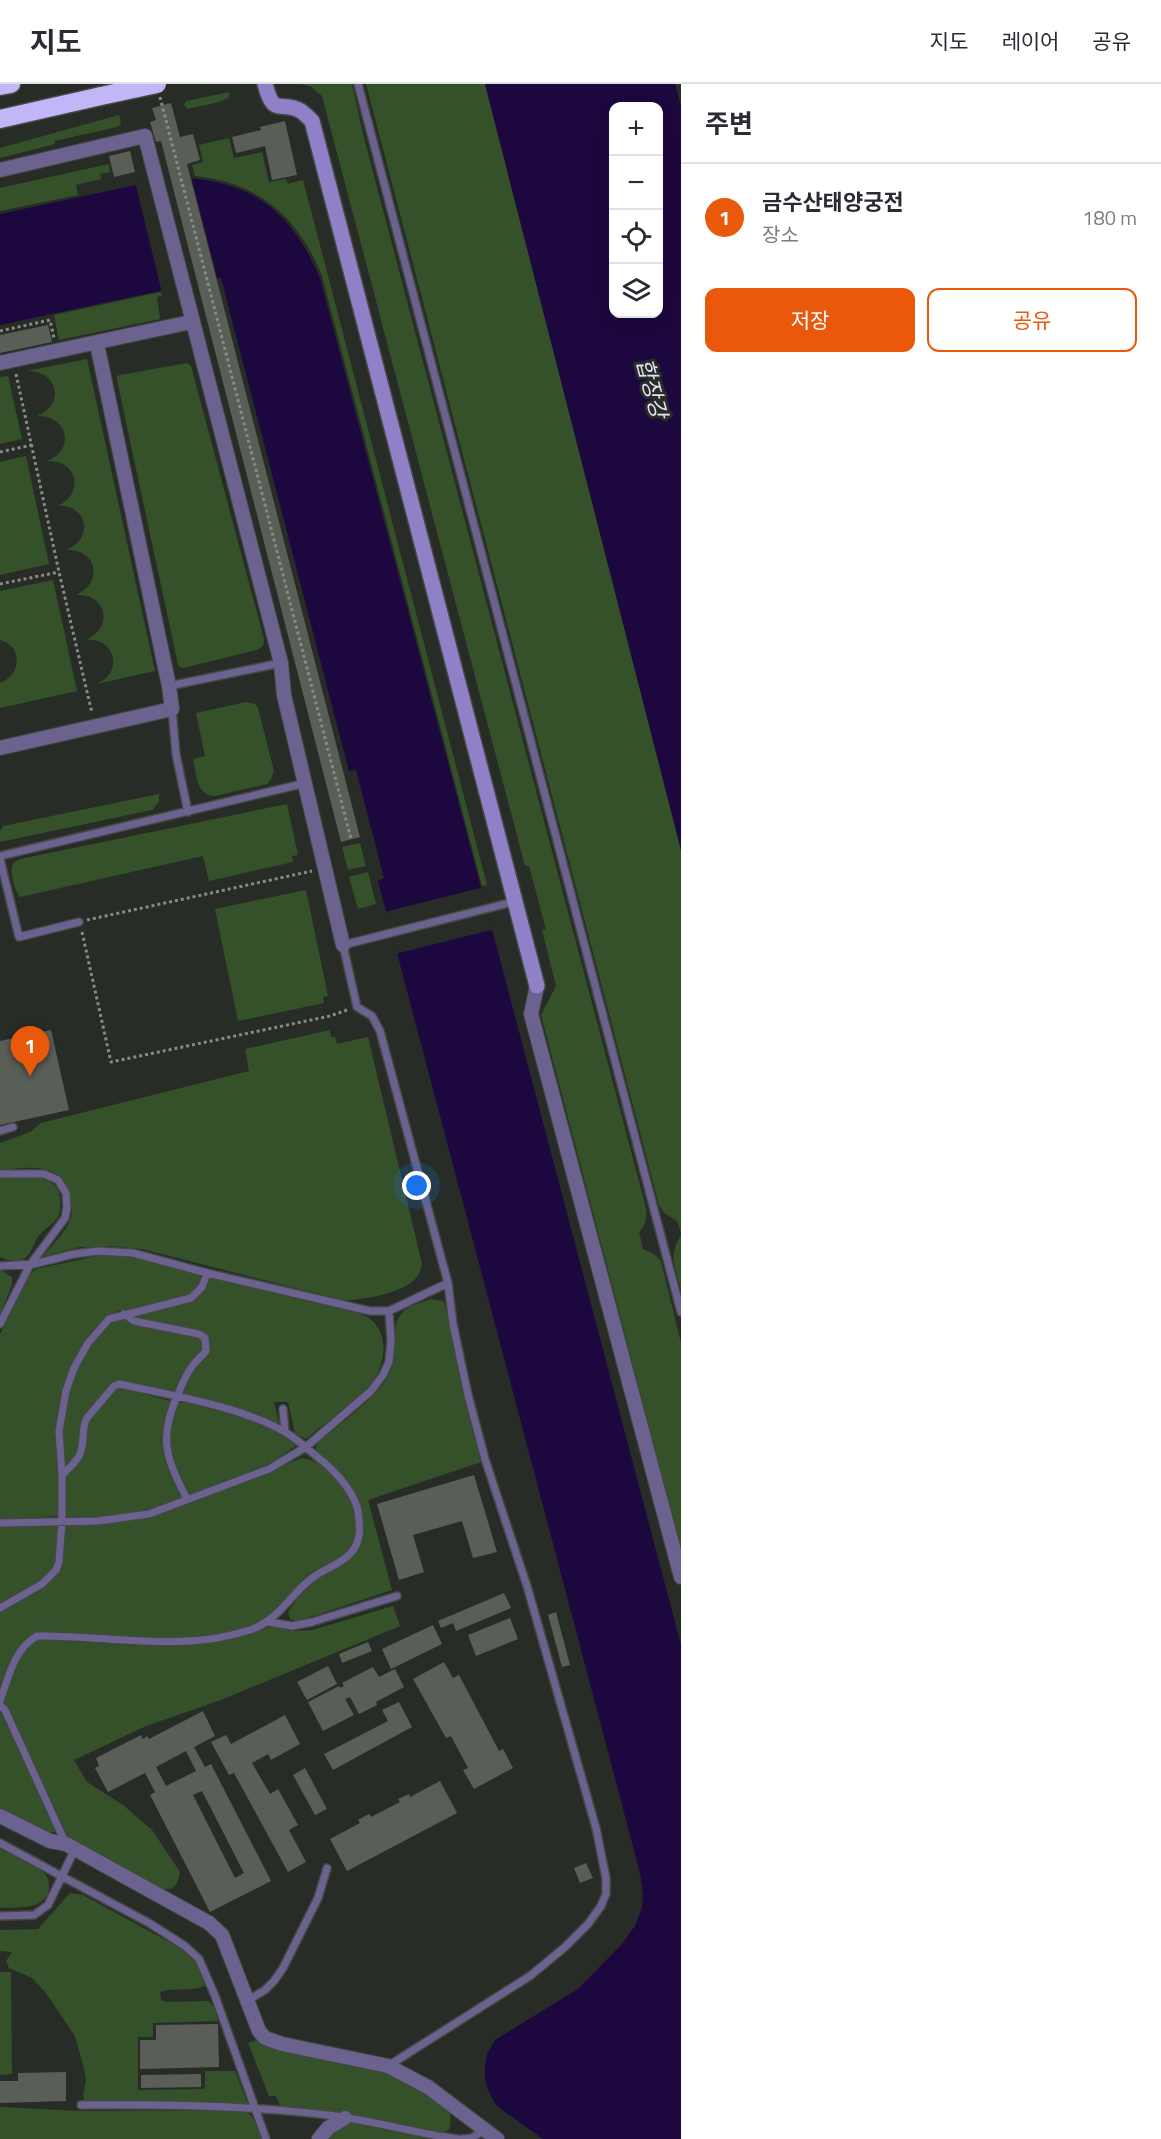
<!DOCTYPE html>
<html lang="ko">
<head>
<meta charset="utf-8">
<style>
  :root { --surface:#fff; --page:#f2f2f3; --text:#2b2b33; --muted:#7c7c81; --line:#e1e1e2; --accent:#ea580c }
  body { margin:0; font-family:"Titillium Web","Noto Sans KR",sans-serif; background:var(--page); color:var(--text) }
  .controls { position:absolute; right:18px; top:18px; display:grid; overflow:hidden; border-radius:12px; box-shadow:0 6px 24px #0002 }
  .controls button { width:54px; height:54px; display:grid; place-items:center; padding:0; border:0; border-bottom:2px solid var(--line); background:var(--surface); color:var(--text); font:30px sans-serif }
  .you { position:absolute; left:417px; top:1102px; width:21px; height:21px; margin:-15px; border:4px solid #fff; border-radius:50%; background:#1a73e8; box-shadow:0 0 0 9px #1a73e833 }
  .badge { display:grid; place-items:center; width:39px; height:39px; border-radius:50%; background:var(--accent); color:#fff; font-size:20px; font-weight:700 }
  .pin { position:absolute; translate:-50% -50px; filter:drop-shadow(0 2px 3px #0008) }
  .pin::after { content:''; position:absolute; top:32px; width:21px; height:18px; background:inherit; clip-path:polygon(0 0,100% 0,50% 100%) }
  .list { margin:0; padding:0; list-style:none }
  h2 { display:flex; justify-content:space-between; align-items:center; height:78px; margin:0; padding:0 24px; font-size:26px }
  h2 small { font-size:20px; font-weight:400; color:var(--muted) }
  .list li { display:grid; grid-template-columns:39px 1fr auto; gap:18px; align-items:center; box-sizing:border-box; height:108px; padding:0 24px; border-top:2px solid var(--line) }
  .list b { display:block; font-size:22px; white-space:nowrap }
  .list p { margin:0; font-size:20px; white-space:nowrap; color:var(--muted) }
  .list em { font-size:20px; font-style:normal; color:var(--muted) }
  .actions { display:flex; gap:12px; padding:18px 24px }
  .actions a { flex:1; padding:14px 0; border:2px solid var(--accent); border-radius:12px; text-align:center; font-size:21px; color:var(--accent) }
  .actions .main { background:var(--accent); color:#fff }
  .icon { flex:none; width:33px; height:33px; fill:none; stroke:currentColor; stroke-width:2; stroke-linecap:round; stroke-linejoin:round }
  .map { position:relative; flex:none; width:681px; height:2055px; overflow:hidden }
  header { display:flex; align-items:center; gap:36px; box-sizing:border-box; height:84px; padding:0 30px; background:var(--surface); border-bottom:2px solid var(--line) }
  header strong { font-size:28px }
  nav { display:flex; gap:33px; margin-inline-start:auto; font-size:21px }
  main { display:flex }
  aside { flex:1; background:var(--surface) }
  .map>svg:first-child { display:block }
  .green { fill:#35512a }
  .water { fill:#1c073e; fill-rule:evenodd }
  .pier { fill:#272d26 }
  .building { fill:#595f57; fill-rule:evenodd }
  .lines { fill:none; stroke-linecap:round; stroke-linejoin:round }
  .lane-casing { stroke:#434942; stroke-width:10 }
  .street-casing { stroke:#434942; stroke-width:16 }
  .secondary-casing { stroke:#434942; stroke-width:18 }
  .highway-casing { stroke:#434942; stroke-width:21 }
  .path { stroke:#868b85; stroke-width:3; stroke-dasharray:3 3; stroke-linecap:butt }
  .lane { stroke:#6b628f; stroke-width:7 }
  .street { stroke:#6b628f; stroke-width:14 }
  .secondary { stroke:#9080c8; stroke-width:15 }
  .highway { stroke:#c3b6f8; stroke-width:18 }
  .highway-bridge-casing { stroke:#434942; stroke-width:21; stroke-linecap:butt }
  .highway-bridge { stroke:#c3b6f8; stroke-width:18 }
  .labels { text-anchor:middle; stroke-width:6; stroke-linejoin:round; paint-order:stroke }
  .water-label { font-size:22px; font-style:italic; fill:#e4e1f4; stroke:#272d26 }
</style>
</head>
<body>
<header>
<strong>지도</strong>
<nav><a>지도</a><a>레이어</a><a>공유</a></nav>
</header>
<main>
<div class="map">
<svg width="681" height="2055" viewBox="0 0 681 2055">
  <rect width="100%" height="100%" fill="#272d26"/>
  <path class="green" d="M 301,0 L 352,0 L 363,50 L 646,1124 C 647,1134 646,1141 639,1148 L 643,1165 L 654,1170 L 661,1177 L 681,1259 L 681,1464 L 541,931 L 556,902 L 542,846 L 546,845 L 529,782 L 525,782 L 322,12 L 310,2 Z
    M 366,0 L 485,0 L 681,766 L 681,1149 L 677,1137 L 664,1129 L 659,1121 Z
    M 230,8 L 228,14 L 219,18 L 188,25 L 184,21 L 186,17 Z
    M 119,31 L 121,40 L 117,43 L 54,57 L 55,60 L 0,74 L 0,64 Z
    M 229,54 L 234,74 L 262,68 L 269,98 L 286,95 L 288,100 L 303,96 L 487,801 L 482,802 L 322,192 C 299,133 258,98 195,92 L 192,81 L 203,78 L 199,61 Z
    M 109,80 L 110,88 L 100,90 L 101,95 L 76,101 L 78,111 L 0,127 L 0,104 Z
    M 161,208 L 162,212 L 157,213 L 160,235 L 59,256 L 54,231 Z
    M 87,275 L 155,587 L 96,600 C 124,590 116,553 86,556 C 114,544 107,509 76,511 C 104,499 97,464 66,466 C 95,455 87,419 57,422 C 85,410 78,376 47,377 C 76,366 68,331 37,332 C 66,321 58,286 27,287 Z
    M 187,279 L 191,282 L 264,555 L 263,562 L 257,566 L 183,584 L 178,582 L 177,576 L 117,296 L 117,292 L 120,291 Z
    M 8,292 L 22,355 L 0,360 L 0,293 Z
    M 26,372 L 49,480 L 0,491 L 0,378 Z
    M 53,496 L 77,607 L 0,624 L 0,599 C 22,591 23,562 0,556 L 0,507 Z
    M 246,618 L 255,620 L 258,624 L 274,687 L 271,695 L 267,700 L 215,712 C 196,712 197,691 193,675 L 205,672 L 196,629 Z
    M 159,710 L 159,718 L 152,726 L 0,758 L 0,747 L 3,742 Z
    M 287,720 L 298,771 L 292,772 L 293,778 L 209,797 L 203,772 L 20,813 C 15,808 10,790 12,782 C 14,777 17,777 20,775 Z
    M 360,759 L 366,782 L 348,786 L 342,763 Z
    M 368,788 L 376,820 L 358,825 L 349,793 Z
    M 306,806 L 328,912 L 323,913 L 324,919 L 238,937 L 215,825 Z
    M 330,946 L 331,953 L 335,953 L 337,960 L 368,953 L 422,1180 C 421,1183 420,1190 417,1193 C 405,1209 360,1217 342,1216 L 142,1165 L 111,1162 L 80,1163 L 42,1173 C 50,1164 59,1155 66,1144 C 72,1136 73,1126 71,1117 C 66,1077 31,1083 0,1086 L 0,1059 L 30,1048 L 41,1039 L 249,987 L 245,965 Z
    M 15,1093 C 32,1094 58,1091 60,1114 C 60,1120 61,1127 58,1133 C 53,1141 43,1145 38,1153 C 33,1160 31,1172 23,1175 C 15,1179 7,1176 0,1173 L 0,1095 Z
    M 681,1151 L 681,1205 C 675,1182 668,1173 681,1151 Z
    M 98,1172 L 132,1173 L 195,1190 L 200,1192 C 201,1220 139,1223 118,1227 C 79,1242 57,1310 55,1349 C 54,1363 57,1377 58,1391 C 59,1404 58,1418 58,1432 L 0,1435 L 0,1250 L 30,1191 L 36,1185 Z
    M 0,1186 L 12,1193 L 12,1201 L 0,1230 Z
    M 211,1194 C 247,1202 282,1212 318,1220 C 334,1223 352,1225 367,1233 C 392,1248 385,1284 369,1302 C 353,1320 324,1339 306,1355 L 295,1349 L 288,1318 L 274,1318 L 279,1340 L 256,1330 L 182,1310 C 186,1301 191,1292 196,1284 C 204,1271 219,1262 201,1248 L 136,1234 L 135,1232 C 166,1219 193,1231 211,1194 Z
    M 431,1215 L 443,1217 L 445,1220 L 463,1312 L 481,1378 L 368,1416 L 392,1506 L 298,1537 L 290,1535 L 288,1528 L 309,1499 L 338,1483 L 352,1471 L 361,1461 L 363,1451 L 360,1419 L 350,1399 L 336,1384 L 320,1371 L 316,1365 L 317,1359 C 337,1343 376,1314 388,1292 C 400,1273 386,1242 405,1226 C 412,1220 423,1218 431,1215 Z
    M 120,1234 L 198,1253 L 204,1262 C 201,1271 193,1275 188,1282 C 182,1290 180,1302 173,1309 L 130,1298 L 113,1297 L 85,1332 L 78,1368 L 64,1384 C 63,1372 60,1358 61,1346 C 64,1310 84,1249 120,1234 Z
    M 120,1304 L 170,1317 C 155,1358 162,1376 181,1414 C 143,1430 107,1433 66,1433 L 66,1392 L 82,1373 L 87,1342 L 110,1309 Z
    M 177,1319 L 187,1319 C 225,1329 266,1336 296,1362 L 270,1379 L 188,1411 C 172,1377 163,1355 177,1319 Z
    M 302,1374 C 318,1376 328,1386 339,1398 C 353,1415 367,1451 346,1468 C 333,1479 315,1483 303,1495 C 286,1513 274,1534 249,1543 C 187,1566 101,1549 36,1549 C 16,1560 6,1581 0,1603 L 0,1528 C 21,1517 55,1504 62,1479 C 65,1467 65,1453 66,1441 L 124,1438 L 166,1428 Z
    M 57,1442 C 57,1453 57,1465 55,1476 C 50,1498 18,1510 0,1520 L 0,1443 Z
    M 393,1522 L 400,1542 L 221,1616 L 146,1642 L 74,1676 L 87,1698 L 123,1721 L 152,1746 L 180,1788 C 178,1799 175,1807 162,1805 L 69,1754 L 5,1618 C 9,1603 21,1562 38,1557 C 42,1555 48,1556 52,1556 L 137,1562 L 222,1558 L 251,1550 L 269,1543 L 294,1547 L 312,1546 Z
    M 0,1629 L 3,1633 L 57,1748 L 48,1748 L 0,1724 Z
    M 0,1765 C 13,1771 37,1780 46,1791 C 49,1795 49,1800 49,1805 C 45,1827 17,1823 0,1824 Z
    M 70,1809 L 83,1811 L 182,1865 L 196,1877 L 205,1902 C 191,1908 175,1903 160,1908 L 161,1916 L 167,1918 L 209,1917 L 214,1923 L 218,1937 L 153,1939 L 153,1953 L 138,1953 L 138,2006 L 205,2005 L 205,1987 L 235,1987 L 248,2020 L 180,2017 L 89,2017 L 84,2016 L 83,2011 L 86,1996 L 84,1985 L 75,1952 L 46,1909 L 32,1894 L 9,1884 L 6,1877 L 12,1868 L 0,1867 L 0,1846 L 38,1845 Z
    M 0,1888 L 11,1888 L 12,1990 L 0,1991 Z
    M 259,1955 L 394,1989 L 447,2025 L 450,2029 C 452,2048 449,2050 430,2048 L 353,2030 L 280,2022 L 276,2012 L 269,2012 L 248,1959 Z
    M 0,2023 L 80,2027 L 242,2026 C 255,2030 257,2043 262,2055 L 0,2055 Z
    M 351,2039 L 426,2055 L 323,2055 L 342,2041 Z"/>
  <path class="water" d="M 485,0 L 675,0 L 681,22 L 681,766 ZM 658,22 L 658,230 L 614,230 L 614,22 Z
    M 189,94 C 259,100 293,132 320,194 L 681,1561 L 681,2055 L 543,2055 L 501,2025 L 494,2018 L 488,2006 L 485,1995 L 485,1982 L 487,1970 L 495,1956 L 578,1905 L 621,1861 L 635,1842 L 642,1823 L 643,1811 L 640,1789 L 378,797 L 384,794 L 356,686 L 349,687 L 221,194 L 0,241 L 0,130 L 136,101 Z"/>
  <path class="pier" d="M 191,92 L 218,197 L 162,209 L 135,98 Z
    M 484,803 L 495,845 L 395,870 L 384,828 Z"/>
  <path class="building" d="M 171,19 L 180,53 L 193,50 L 200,76 L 187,80 L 360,753 L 341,758 L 161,57 L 156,58 L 150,38 L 156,36 L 152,24 Z
    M 285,37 L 297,91 L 272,96 L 265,62 L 236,69 L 232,53 L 261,46 L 260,43 Z
    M 130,67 L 135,88 L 114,93 L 109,72 Z
    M 48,241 L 52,258 L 0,269 L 0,251 Z
    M 51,946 L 69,1026 L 0,1041 L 0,957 Z
    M 474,1391 L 497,1468 L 473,1474 L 462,1437 L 413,1451 L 424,1488 L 399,1496 L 377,1420 Z
    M 504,1509 L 511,1524 L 456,1547 L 453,1539 L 441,1544 L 438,1537 Z
    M 556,1528 L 570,1581 L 562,1583 L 548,1531 Z
    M 510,1534 L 518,1555 L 476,1572 L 468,1551 Z
    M 433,1541 L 442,1560 L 391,1585 L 382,1565 Z
    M 368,1558 L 372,1567 L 342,1579 L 339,1570 Z
    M 444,1578 L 453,1594 L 459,1591 L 499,1667 L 503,1665 L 513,1684 L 474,1705 L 463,1686 L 468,1684 L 451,1652 L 446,1654 L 413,1595 Z
    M 328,1582 L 337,1600 L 307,1616 L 297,1598 Z
    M 373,1583 L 379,1593 L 395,1585 L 404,1603 L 376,1618 L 377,1621 L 359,1630 L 350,1613 L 345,1615 L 354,1631 L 323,1647 L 308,1618 L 339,1602 L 340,1604 L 344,1602 L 342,1599 Z
    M 399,1618 L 412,1643 L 333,1686 L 324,1670 L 388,1637 L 382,1626 Z
    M 203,1627 L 215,1652 L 194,1663 L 205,1683 L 211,1680 L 271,1797 L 210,1828 L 150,1711 L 155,1708 L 145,1689 L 108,1708 L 95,1684 L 99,1682 L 96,1674 L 141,1651 L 143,1655 L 147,1652 L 149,1655 ZM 186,1667 L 196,1687 L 166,1702 L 156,1683 ZM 202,1707 L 244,1789 L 235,1794 L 193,1711 Z
    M 285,1631 L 300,1660 L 271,1676 L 268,1670 L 252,1679 L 270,1710 L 278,1705 L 298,1741 L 289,1746 L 306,1778 L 288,1788 L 234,1689 L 229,1691 L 211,1658 L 226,1651 L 231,1660 Z
    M 305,1684 L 327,1725 L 315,1731 L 293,1691 Z
    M 440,1697 L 457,1729 L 347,1787 L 330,1755 L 360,1739 L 358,1736 L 369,1730 L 371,1733 L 400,1718 L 398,1715 L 409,1710 L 410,1713 Z
    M 586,1779 L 593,1794 L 580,1799 L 574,1784 Z
    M 218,1940 L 219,1983 L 140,1985 L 140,1956 L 156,1956 L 156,1941 Z
    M 66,1988 L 66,2017 L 0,2019 L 0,1997 L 18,1997 L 18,1989 Z
    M 201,1990 L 201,2003 L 141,2004 L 141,1991 Z"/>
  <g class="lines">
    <g class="lane-casing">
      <path id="lane" d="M 358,0 L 681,1228
        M 169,602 L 281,579
        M 172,625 L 176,670 L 188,728
        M 0,772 L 306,699
        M 0,775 L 19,853 L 79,838
        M 0,1047 L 13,1043
        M 0,1090 L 44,1090 L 58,1096 L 66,1109 L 67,1123 L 65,1134 L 30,1181 L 0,1240
        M 0,1182 L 34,1180 L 74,1170 L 98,1167 L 133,1169 L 207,1189 L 370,1227 L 389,1227 L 448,1199 L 380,947 L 372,932 L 357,923 L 343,861 L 513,818
        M 124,1230 L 134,1237 L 199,1250 L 205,1254 L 206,1267 C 202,1272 197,1276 193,1281 C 187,1289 182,1300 178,1310 C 158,1354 166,1374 187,1415
        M 283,1325 L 285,1348
        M 0,1439 L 98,1437 L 149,1430 L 269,1385 L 306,1363 L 371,1307 L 383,1291 L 389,1278 L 391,1257 L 389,1227
        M 0,1524 L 42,1500 L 56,1486 L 59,1478 L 62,1437 L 62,1391 L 59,1347 L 66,1307 L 74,1284 L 88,1259 L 109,1235 L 191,1214 L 202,1203 L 207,1189
        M 269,1538 L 292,1542 L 312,1538 L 397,1512
        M 0,1617 C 9,1593 13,1566 37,1552 C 108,1551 180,1569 250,1546 C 280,1536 291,1508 315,1492 C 327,1484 340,1480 350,1470 C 362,1457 360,1443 358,1427 C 354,1408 339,1392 325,1379 C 312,1369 300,1357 285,1348 C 244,1324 176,1312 129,1302 L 119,1300 L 114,1302 L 87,1334 C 80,1346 86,1360 79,1372 C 75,1379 68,1385 62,1391
        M 0,1621 L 5,1626 L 66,1760
        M 0,1759 L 149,1839 L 185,1862 L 199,1875 L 215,1912 L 266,2055
        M 0,1832 L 34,1831 L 48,1821 L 75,1765
        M 247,1917 L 265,1906 L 274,1897 L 283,1884 L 318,1814 L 327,1784
        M 388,1982 L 530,1892 L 565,1863 L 588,1840 L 601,1822 L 606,1810 L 606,1794 L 596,1744 L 527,1502 L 485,1375 L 468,1311 L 453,1240 L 448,1199
        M 81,2021 C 163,2020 246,2021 328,2031 C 371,2036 414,2049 458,2055
        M 463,2055 L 472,2054 L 484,2046"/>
    </g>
    <g class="street-casing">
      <path id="street" d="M 0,86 L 145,52 L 281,579 L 284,611 L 343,861
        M 0,279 L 191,238
        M 0,664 L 172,625 L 169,602 L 97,260
        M 537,902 L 531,930 L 681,1493
        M 0,1732 L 50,1757 L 66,1760 L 209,1839 L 222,1851 L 259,1947 L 265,1954 L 282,1960 L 388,1982 L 428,2003 L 497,2055
        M 319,2055 L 328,2044 L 345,2034"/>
    </g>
    <g class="secondary-casing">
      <path id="secondary" d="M 265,0 C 274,35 280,15 301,27 C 305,30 309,34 312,37 L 537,902"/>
    </g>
    <g class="highway-casing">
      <path id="highway" d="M 0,2 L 11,0
        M 0,35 L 101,12"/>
    </g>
    <path class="path" d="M 160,13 L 351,755
      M 0,247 L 50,236 L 54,254
      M 16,290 L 59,488 L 92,629
      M 0,368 L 32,361
      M 0,500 L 59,488
      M 87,836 L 312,787
      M 82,848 L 111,978 L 330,932 L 347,926"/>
    <use href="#lane" class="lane"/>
    <use href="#street" class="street"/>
    <use href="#secondary" class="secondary"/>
    <use href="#highway" class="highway"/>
    <g class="highway-bridge-casing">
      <path id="highway-bridge" d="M 101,12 L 157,0"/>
    </g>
    <use href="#highway-bridge" class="highway-bridge"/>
  </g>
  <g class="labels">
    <g class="water-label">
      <text transform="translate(652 304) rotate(75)" y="8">합장강</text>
    </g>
  </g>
</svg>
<div class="controls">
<button>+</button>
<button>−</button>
<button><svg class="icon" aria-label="locate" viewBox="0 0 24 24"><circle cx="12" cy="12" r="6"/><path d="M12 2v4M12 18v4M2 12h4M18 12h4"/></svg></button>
<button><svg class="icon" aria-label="layers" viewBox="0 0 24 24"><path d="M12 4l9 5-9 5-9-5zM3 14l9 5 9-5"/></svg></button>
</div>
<div class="you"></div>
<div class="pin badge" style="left:30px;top:992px">1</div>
</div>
<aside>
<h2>주변<small></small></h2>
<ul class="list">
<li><span class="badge">1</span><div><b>금수산태양궁전</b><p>장소</p></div><em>180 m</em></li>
</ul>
<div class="actions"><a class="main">저장</a><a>공유</a></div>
</aside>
</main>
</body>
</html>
